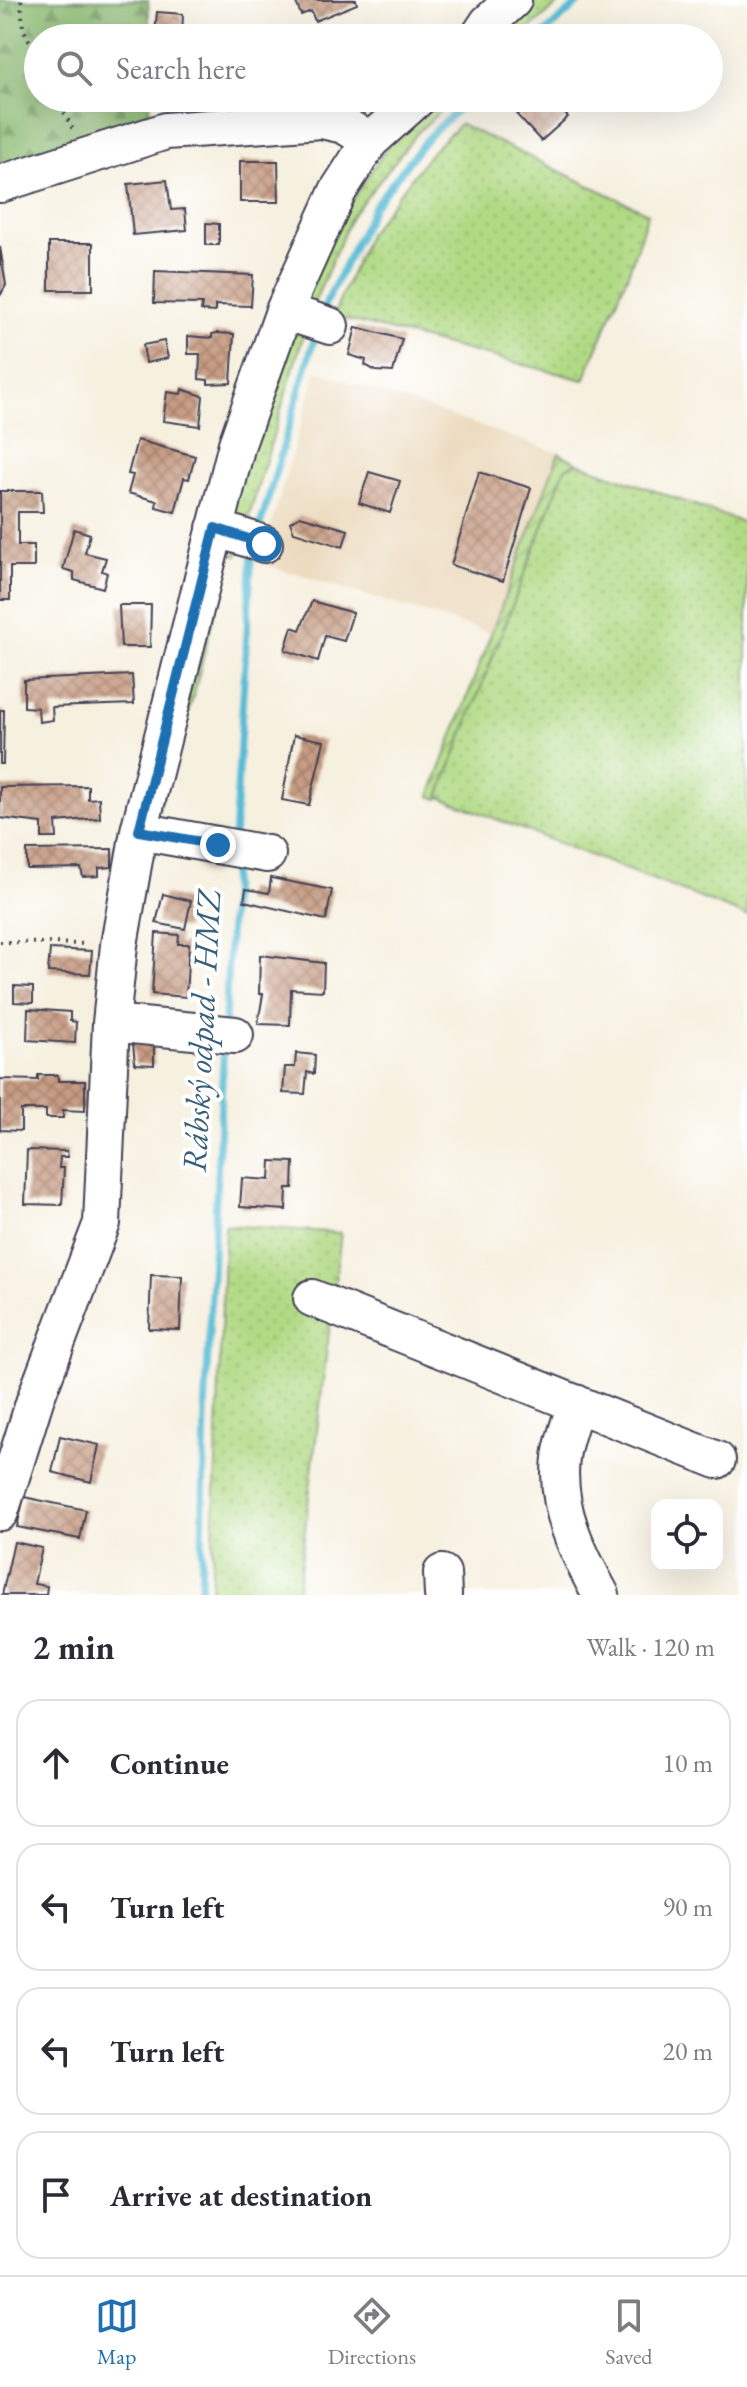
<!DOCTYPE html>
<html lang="en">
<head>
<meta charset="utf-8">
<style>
  :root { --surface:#fff; --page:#f2f2f3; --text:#2b2b33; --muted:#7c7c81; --line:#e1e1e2; --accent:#1f6fb2 }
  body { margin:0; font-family:"EB Garamond",serif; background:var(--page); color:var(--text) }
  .controls { position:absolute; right:24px; bottom:24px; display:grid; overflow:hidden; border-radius:16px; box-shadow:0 8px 32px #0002 }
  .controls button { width:72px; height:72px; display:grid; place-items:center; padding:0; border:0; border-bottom:2px solid var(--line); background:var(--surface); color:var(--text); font:40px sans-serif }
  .stop { position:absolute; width:24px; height:24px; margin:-18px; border:6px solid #1f6fb2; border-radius:50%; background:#fff }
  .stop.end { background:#1f6fb2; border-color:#fff; box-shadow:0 2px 8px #0008 }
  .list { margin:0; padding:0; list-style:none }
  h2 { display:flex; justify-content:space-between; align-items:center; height:104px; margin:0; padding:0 32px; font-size:34px }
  h2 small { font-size:26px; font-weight:400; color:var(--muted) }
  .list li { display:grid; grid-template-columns:52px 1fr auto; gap:24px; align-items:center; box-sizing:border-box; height:128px; margin:0 16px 16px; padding:0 16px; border:2px solid var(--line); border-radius:24px }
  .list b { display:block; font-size:30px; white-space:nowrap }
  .list em { font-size:26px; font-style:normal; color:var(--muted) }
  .icon { flex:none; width:44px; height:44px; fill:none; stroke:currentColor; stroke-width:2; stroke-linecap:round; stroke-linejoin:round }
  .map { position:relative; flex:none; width:747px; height:1595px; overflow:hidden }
  .search { position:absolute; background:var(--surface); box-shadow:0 8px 32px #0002; left:24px; right:24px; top:24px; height:88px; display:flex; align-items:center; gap:20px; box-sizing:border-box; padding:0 28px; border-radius:44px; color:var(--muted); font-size:30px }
  .sheet { height:680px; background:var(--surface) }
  nav { display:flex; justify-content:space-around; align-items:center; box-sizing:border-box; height:112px; border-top:2px solid var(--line); background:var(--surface); font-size:22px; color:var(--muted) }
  nav a { display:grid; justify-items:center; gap:4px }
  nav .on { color:var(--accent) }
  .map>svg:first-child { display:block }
  .built { fill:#ebd8ba }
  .grass { fill:url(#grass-dots); stroke:#6a7e60; stroke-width:2 }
  .forest { fill:url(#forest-firs); stroke:#576e56; stroke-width:2 }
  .garden { fill:url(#garden-furrows); stroke:#6a7e60; stroke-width:2 }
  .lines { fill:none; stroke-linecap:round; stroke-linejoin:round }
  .stream { stroke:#58bcd6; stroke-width:7 }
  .building { fill:url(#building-cross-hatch) }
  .minor-casing { stroke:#424154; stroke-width:40 }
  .path { stroke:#424154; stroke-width:4; stroke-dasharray:2 6; stroke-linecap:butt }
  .minor { stroke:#fff; stroke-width:36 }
  .route { stroke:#1f6fb2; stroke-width:10 }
  .labels { text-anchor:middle; stroke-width:8; stroke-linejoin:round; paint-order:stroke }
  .water-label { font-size:34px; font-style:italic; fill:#386079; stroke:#fff }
</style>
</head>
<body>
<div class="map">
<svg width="747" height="1595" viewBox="0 0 747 1595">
  <defs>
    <pattern id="grass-dots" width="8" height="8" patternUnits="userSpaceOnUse" patternTransform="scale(2)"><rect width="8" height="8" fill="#b1da84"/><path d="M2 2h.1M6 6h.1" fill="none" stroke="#98bb73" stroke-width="1.8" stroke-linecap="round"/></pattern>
    <pattern id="forest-firs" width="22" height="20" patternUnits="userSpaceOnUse" patternTransform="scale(2)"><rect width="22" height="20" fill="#8cba72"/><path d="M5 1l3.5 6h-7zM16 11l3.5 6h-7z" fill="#72975f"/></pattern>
    <pattern id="garden-furrows" width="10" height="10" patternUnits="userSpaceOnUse" patternTransform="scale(2)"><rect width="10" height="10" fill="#b1da84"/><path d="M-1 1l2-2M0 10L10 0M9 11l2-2" fill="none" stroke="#98bb73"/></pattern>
    <pattern id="building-cross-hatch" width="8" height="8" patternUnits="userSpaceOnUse" patternTransform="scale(2)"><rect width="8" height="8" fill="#c89c83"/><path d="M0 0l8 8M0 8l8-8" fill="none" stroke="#a27f6c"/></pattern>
  </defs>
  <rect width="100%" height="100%" fill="#fff"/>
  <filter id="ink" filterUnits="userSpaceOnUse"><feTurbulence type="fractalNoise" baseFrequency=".0125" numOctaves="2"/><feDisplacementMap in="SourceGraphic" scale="16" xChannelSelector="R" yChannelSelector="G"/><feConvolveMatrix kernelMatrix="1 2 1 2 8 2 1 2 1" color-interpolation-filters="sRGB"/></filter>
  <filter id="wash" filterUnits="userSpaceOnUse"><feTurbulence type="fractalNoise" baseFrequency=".006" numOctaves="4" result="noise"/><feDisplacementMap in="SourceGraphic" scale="32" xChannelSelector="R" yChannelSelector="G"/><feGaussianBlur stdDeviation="1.8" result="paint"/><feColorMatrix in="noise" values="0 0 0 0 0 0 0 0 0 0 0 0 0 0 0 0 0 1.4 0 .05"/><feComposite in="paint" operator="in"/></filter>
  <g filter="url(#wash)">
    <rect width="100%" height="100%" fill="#f6f0df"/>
    <path class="built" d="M 317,371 L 559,453 L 491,633 L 260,563 Z"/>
    <path class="grass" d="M 539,0 L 563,0 L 519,38 L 500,38 Z
      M 434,98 L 454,98 L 418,132 L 351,217 L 311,310 L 237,556 L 229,554 L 195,690 L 158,812 L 238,470 L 326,239 L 399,129 Z
      M 460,124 L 648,213 L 628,274 L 584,380 L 333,316 L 368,234 L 433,150 Z
      M 578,463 L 747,524 L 747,916 L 439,797 L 565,468 Z
      M 225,1225 L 341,1233 L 297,1595 L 211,1595 Z"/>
    <path class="forest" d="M 0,0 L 148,0 L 150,38 L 38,38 L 38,98 L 150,98 L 149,120 L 0,172 Z"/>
    <path class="garden" d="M 559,453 L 578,463 L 565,468 L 438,799 L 430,796 Z"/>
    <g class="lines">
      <path class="stream" d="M 539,38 L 582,0
        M 321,313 L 374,206 L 429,136 L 471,98
        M 258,533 L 316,333
        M 234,839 L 252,552
        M 225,1023 L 233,859
        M 201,1595 L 205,1412 L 224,1043"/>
    </g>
    <g id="blocks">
      <path class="building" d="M 295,0 L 356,0 L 357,4 L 315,21 L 311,11 L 301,15 Z
        M 157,12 L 183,14 L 182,36 L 155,35 Z
        M 199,29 L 222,30 L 222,38 L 190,38 L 190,32 L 198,33 Z
        M 540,98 L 551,98 L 568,117 L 541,141 L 517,115 Z
        M 240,161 L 278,161 L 279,202 L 240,202 Z
        M 167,180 L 171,210 L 185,209 L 187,230 L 133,235 L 128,184 Z
        M 206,223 L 219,224 L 219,245 L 206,245 Z
        M 49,243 L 93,243 L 93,290 L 49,290 Z
        M 0,247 L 6,285 L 0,296 Z
        M 155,271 L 253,275 L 251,306 L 215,305 L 215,312 L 201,311 L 202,304 L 154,303 Z
        M 356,327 L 402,339 L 393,372 L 376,371 L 365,365 L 366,360 L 349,355 Z
        M 217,333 L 234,334 L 231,383 L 208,384 L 208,380 L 199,379 L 200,354 L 188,354 L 188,336 L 212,338 L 212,334 Z
        M 164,341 L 168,358 L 146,363 L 143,345 Z
        M 182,389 L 203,396 L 200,426 L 163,421 L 167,392 L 181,394 Z
        M 137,440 L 195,456 L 189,479 L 184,478 L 175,512 L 156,507 L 157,501 L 128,493 L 133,475 L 128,474 Z
        M 369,472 L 400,481 L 390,513 L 359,503 Z
        M 479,472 L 531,488 L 503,581 L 451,565 Z
        M 0,491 L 42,491 L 43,512 L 18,512 L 18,545 L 34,545 L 34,567 L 10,567 L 10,600 L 0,600 Z
        M 300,516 L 348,530 L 343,547 L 294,532 L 290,522 Z
        M 74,529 L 90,534 L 85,553 L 106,558 L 102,571 L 107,573 L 103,588 L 74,580 L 74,572 L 63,569 Z
        M 312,601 L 353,613 L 344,641 L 325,636 L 318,661 L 285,650 L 292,627 L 300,630 Z
        M 119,605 L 151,605 L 150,647 L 121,647 Z
        M 132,675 L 134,704 L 52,707 L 53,720 L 39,722 L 38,708 L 24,707 L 24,680 Z
        M 0,710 L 4,710 L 3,764 L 0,764 Z
        M 294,735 L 324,741 L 309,805 L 282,800 Z
        M 88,786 L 88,799 L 99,798 L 100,818 L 56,822 L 57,838 L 42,838 L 42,823 L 0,818 L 0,787 Z
        M 112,849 L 112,867 L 99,868 L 99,876 L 83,877 L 81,868 L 27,869 L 27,850 Z
        M 271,878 L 332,890 L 326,920 L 244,901 L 246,889 L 269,893 Z
        M 163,894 L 191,901 L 185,929 L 156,923 Z
        M 156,933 L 179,935 L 178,944 L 189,944 L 186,997 L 152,994 Z
        M 50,949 L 92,951 L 90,974 L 48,972 Z
        M 260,955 L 324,963 L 323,991 L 291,989 L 290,1025 L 258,1024 L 263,994 L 259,994 Z
        M 14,986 L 33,987 L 33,1003 L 14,1002 Z
        M 28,1009 L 70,1012 L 70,1021 L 76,1022 L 75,1043 L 27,1040 Z
        M 133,1043 L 154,1044 L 154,1065 L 135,1064 Z
        M 296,1053 L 315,1055 L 314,1074 L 307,1072 L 305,1094 L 283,1093 L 285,1067 L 295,1067 Z
        M 38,1075 L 58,1075 L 58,1081 L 85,1081 L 85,1111 L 63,1110 L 63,1118 L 46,1118 L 46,1110 L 21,1110 L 21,1131 L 0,1130 L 0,1079 L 38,1080 Z
        M 27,1150 L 67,1151 L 68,1157 L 60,1157 L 59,1168 L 64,1168 L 62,1205 L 25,1204 Z
        M 271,1161 L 294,1162 L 293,1188 L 287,1188 L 286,1210 L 240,1207 L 242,1178 L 270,1180 Z
        M 151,1275 L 182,1276 L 180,1330 L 149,1329 Z
        M 60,1436 L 99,1445 L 91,1482 L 52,1472 Z
        M 24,1497 L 86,1510 L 80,1539 L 17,1527 Z
        M 14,1542 L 42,1548 L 34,1584 L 47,1586 L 46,1595 L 2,1595 Z"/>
    </g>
  </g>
  <g filter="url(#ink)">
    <use href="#blocks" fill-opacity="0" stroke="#424154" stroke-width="2"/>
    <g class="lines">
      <g class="minor-casing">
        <path id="minor" d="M 478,38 L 488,23 L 513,0
          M 0,184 L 166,131 L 321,120 L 344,125 L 370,141
          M 284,311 L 330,326
          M 215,528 L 264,544
          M 139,831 L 267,854
          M 111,1023 L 235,1035
          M 312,1298 L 717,1460
          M 576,1403 C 571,1421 563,1440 561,1458 C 555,1508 578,1553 601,1595
          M 0,1512 L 35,1400 L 102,1223 L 111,1023 L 119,945 L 139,831 L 237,444 L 284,311 L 338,191 L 370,141 L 418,98
          M 442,1573 L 443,1595"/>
      </g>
      <path class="path" d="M 21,0 L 23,28 L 38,59
        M 57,98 L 74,132
        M 0,942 L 88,944"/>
      <use href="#minor" class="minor"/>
    </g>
  </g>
  <g class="lines" filter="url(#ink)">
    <path class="route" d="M 218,845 L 139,831 L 215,528 L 264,544"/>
  </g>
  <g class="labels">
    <g class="water-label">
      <text transform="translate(201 1031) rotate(-87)" y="12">Rábský odpad - HMZ</text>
    </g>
  </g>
</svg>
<div class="controls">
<button><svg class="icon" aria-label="locate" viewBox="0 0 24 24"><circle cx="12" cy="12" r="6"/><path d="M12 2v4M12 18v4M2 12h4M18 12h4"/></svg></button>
</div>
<div class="stop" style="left:264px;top:544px"></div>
<div class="stop end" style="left:218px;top:845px"></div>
<div class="search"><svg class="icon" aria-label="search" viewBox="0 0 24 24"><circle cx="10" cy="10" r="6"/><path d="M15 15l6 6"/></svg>Search here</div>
</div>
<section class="sheet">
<h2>2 min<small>Walk · 120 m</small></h2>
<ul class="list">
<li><svg class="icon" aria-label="ahead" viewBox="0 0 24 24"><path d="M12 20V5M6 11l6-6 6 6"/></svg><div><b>Continue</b></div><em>10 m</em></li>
<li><svg class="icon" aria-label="left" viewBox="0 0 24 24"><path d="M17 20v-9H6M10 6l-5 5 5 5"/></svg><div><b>Turn left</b></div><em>90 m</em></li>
<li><svg class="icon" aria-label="left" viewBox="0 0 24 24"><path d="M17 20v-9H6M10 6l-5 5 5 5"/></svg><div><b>Turn left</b></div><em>20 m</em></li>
<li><svg class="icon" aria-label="arrive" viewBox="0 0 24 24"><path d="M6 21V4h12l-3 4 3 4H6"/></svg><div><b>Arrive at destination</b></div></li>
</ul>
</section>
<nav>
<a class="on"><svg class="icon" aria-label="map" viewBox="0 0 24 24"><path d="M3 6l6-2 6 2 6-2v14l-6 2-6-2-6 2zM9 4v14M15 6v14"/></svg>Map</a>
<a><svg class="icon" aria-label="directions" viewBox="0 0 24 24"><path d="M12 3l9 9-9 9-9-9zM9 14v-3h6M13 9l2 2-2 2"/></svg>Directions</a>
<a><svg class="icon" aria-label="saved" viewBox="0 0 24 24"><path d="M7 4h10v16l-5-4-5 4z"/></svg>Saved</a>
</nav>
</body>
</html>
